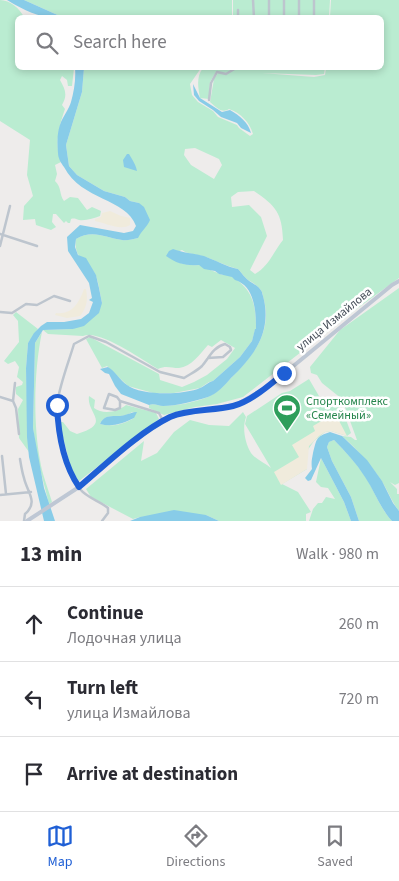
<!DOCTYPE html>
<html lang="en">
<head>
<meta charset="utf-8">
<style>
  :root { --surface:#fff; --page:#f2f2f3; --text:#2b2b33; --muted:#7c7c81; --line:#e1e1e2; --accent:#1f5fd5 }
  body { margin:0; font-family:"Source Sans 3",sans-serif; background:var(--page); color:var(--text) }
  .stop { position:absolute; width:15px; height:15px; margin:-11px; border:4px solid #1f5fd5; border-radius:50%; background:#fff }
  .stop.end { background:#1f5fd5; border-color:#fff; box-shadow:0 1px 5px #0008 }
  .list { margin:0; padding:0; list-style:none }
  h2 { display:flex; justify-content:space-between; align-items:center; height:65px; margin:0; padding:0 20px; font-size:21px }
  h2 small { font-size:16px; font-weight:400; color:var(--muted) }
  .list li { display:grid; grid-template-columns:32px 1fr auto; gap:15px; align-items:center; box-sizing:border-box; height:75px; padding:0 20px; border-top:1px solid var(--line) }
  .list b { display:block; font-size:19px; white-space:nowrap }
  .list p { margin:0; font-size:16px; white-space:nowrap; color:var(--muted) }
  .list em { font-size:16px; font-style:normal; color:var(--muted) }
  .icon { flex:none; width:28px; height:28px; fill:none; stroke:currentColor; stroke-width:2; stroke-linecap:round; stroke-linejoin:round }
  .map { position:relative; flex:none; width:399px; height:521px; overflow:hidden }
  .search { position:absolute; background:var(--surface); box-shadow:0 2px 8px #0003; left:15px; right:15px; top:15px; height:55px; display:flex; align-items:center; gap:12px; box-sizing:border-box; padding:0 18px; border-radius:8px; color:var(--muted); font-size:19px }
  .sheet { height:290px; background:var(--surface) }
  nav { display:flex; justify-content:space-around; align-items:center; box-sizing:border-box; height:70px; border-top:1px solid var(--line); background:var(--surface); font-size:14px; color:var(--muted) }
  nav a { display:grid; justify-items:center; gap:2px }
  nav .on { color:var(--accent) }
  .map>svg:first-child { display:block }
  .green { fill:#baecd1; fill-rule:evenodd }
  .sand { fill:#f0ebdc }
  .water { fill:#88cce8 }
  .lines { fill:none; stroke-linecap:round; stroke-linejoin:round }
  .street { stroke:#bdc5ce; stroke-width:2.5 }
  .secondary { stroke:#bec7d4; stroke-width:4 }
  .route { stroke:#1f5fd5; stroke-width:6 }
  .labels { text-anchor:middle; stroke-width:5; stroke-linejoin:round; paint-order:stroke }
  .street-label { font-size:12px; fill:#454d58; stroke:#fff }
  .leisure-label { font-size:12px; fill:#27864d; stroke:#fff; text-anchor:start }
</style>
</head>
<body>
<div class="map">
<svg width="399" height="521" viewBox="0 0 399 521">
  <rect width="100%" height="100%" fill="#eeeceb"/>
  <path class="green" d="M 0,0 C 10,0 20,9 24,17 L 18,18 L 18,68 L 74,68 L 72,86 L 68,86 L 67,80 L 62,76 L 60,80 C 65,89 68,95 62,105 L 65,109 C 59,126 54,145 61,162 L 55,165 L 57,174 L 55,181 C 62,188 59,194 64,201 L 70,197 L 78,198 L 87,210 L 92,207 L 101,211 L 100,216 C 94,218 86,221 79,220 C 76,219 74,218 71,219 L 70,223 L 68,223 L 66,221 L 64,223 L 56,214 L 53,214 L 52,222 L 56,227 L 51,230 L 36,225 L 35,219 L 23,220 L 24,206 L 33,196 L 27,175 L 30,140 L 0,121 Z
    M 24,0 L 232,0 L 232,17 L 62,17 Z
    M 233,0 L 330,0 L 329,17 L 233,17 Z
    M 331,0 L 399,0 L 399,278 L 358,308 L 243,397 L 217,404 L 195,407 L 164,415 L 149,408 L 149,405 C 154,403 158,406 163,406 C 176,406 196,402 208,397 C 217,393 225,385 231,378 C 253,356 272,333 264,300 C 263,297 263,295 262,292 C 259,286 253,283 248,280 C 245,278 241,272 238,269 C 224,266 211,257 197,255 C 191,253 187,254 182,250 L 167,256 C 177,263 187,266 199,265 C 206,268 213,271 220,274 C 223,276 227,274 231,276 C 253,289 256,305 256,329 L 255,330 L 252,341 L 240,357 L 213,381 L 209,382 L 200,388 L 174,393 L 153,393 L 128,386 L 107,366 L 102,368 L 86,339 L 90,337 L 159,374 L 160,380 L 182,387 L 194,382 L 207,375 L 227,359 L 235,348 L 221,340 L 212,347 L 208,345 C 200,354 191,367 179,368 C 171,368 166,365 158,369 C 142,360 100,329 83,336 L 48,334 L 43,330 L 73,329 L 102,303 C 100,294 99,284 96,276 C 89,260 73,261 76,239 C 93,229 105,238 122,240 C 127,241 133,239 138,238 L 139,203 L 130,201 L 125,197 L 104,191 L 77,175 L 69,166 L 66,145 L 82,92 L 84,68 L 201,68 L 190,84 L 192,95 L 198,102 L 213,111 L 218,117 L 237,125 L 239,128 L 250,136 L 253,134 C 250,123 241,113 229,109 C 222,114 216,107 210,102 L 214,79 L 218,73 L 228,73 L 216,72 L 210,82 L 209,99 L 200,98 C 198,87 196,77 203,68 L 325,68 L 324,74 L 316,75 L 262,73 L 314,77 L 325,75 L 326,68 L 382,68 L 382,18 L 330,17 ZM 195,148 L 219,159 L 222,165 L 214,179 L 191,165 L 184,155 L 185,149 ZM 254,191 C 276,206 282,213 283,240 C 274,251 269,266 255,274 L 250,270 L 267,236 L 261,217 L 249,205 L 232,207 L 231,197 L 238,192 Z
    M 399,288 L 399,483 L 395,485 L 390,482 L 397,489 L 397,494 L 399,494 L 399,511 C 391,501 388,490 381,480 C 370,464 357,449 342,436 L 351,437 L 355,440 L 357,440 L 342,399 L 322,383 L 317,375 L 311,373 L 310,367 L 340,330 Z
    M 16,312 L 38,329 L 28,343 L 26,368 L 29,452 L 19,438 L 18,409 L 23,400 L 16,394 L 16,387 L 22,385 L 23,382 L 17,377 L 19,367 L 15,361 L 8,364 L 4,361 L 19,342 L 18,321 L 13,315 Z
    M 42,332 C 34,370 33,422 40,460 C 42,474 48,488 52,502 L 49,504 L 37,457 L 33,428 L 35,343 Z
    M 309,379 L 326,408 L 336,402 L 345,417 L 351,433 L 347,436 L 331,431 L 325,432 L 314,441 L 307,451 L 307,469 L 282,484 L 298,492 L 311,512 L 306,514 L 306,521 L 219,521 L 206,515 L 140,517 L 133,519 L 91,497 L 86,489 L 144,441 L 141,461 L 157,453 L 174,432 L 190,420 L 209,425 L 229,426 L 243,412 L 246,417 C 242,428 245,443 251,453 C 255,459 265,463 271,468 L 245,424 L 247,416 L 282,393 L 290,391 Z
    M 89,396 L 95,400 L 94,408 C 103,415 118,412 126,405 L 156,413 L 159,419 L 79,481 L 72,472 L 59,422 L 63,422 L 70,431 L 77,434 C 113,423 86,414 89,396 ZM 134,412 L 134,418 C 122,425 112,427 100,424 C 105,412 117,418 126,415 C 129,414 131,412 134,412 Z
    M 334,440 C 345,451 356,463 365,476 C 375,492 380,508 392,521 L 359,521 L 351,497 L 332,461 L 327,447 L 329,442 Z
    M 321,458 L 344,502 L 351,521 L 309,521 L 313,509 L 318,503 L 322,503 L 326,497 L 335,499 L 328,488 L 321,487 L 316,482 Z"/>
  <path class="sand" d="M 110,211 L 121,216 L 130,218 L 130,225 C 121,231 105,223 95,221 L 95,219 L 101,217 L 102,213 Z
    M 84,289 L 86,289 C 88,300 87,307 80,316 L 67,318 L 55,315 L 56,313 C 72,315 79,303 84,289 Z
    M 335,413 L 347,436 L 331,431 L 325,432 L 319,436 L 309,446 L 307,469 L 281,485 L 274,472 L 299,457 L 292,445 L 315,431 L 313,426 Z"/>
  <path class="water" d="M 7,0 L 24,0 L 62,17 C 39,18 27,12 7,0 Z
    M 75,68 L 84,68 L 82,92 L 66,145 L 69,166 L 77,175 L 104,191 L 125,197 L 130,201 L 139,203 L 144,207 L 150,220 C 147,227 142,230 138,238 C 133,239 127,241 122,240 C 105,238 93,229 76,239 L 75,247 L 78,255 L 86,258 L 96,275 L 99,288 L 102,303 L 99,313 L 84,326 L 73,329 L 43,330 L 35,343 L 33,428 L 44,488 L 55,521 L 44,521 L 29,457 L 27,437 L 26,368 L 28,343 L 34,333 L 41,326 L 47,322 L 64,322 L 81,319 L 89,313 L 93,302 L 89,300 L 92,298 L 89,283 L 68,251 L 67,237 L 80,225 L 124,233 L 133,231 L 136,226 C 126,198 82,201 64,167 C 61,163 58,158 58,153 C 57,143 57,131 61,122 C 64,115 69,109 71,102 C 74,91 76,79 75,68 Z
    M 193,84 L 200,98 L 222,112 L 230,110 C 240,116 248,122 251,133 L 241,128 L 237,123 L 221,117 L 213,110 L 199,101 L 194,95 Z
    M 127,154 L 129,154 C 132,159 136,165 137,171 L 124,167 L 123,160 Z
    M 173,249 C 183,253 193,253 204,256 C 215,260 227,267 238,269 C 241,272 245,278 248,280 C 253,284 259,286 262,292 C 262,293 264,299 264,300 C 271,333 254,356 231,378 C 225,385 217,394 208,397 C 196,401 176,406 163,406 C 158,406 154,403 149,405 L 121,394 L 115,386 L 109,374 L 105,373 L 100,369 L 108,367 C 115,371 120,380 127,385 C 141,396 185,395 200,388 C 205,386 208,382 213,381 L 240,357 L 252,341 L 255,329 L 256,329 C 256,312 255,286 235,280 L 232,277 L 219,274 L 215,271 L 204,269 L 199,265 C 187,266 177,264 166,256 L 169,251 Z
    M 137,412 L 134,418 C 122,424 112,427 100,424 C 105,412 116,418 125,415 C 129,414 132,412 137,412 Z
    M 330,432 L 342,436 L 367,460 L 382,481 L 393,503 L 399,511 L 399,521 L 392,521 C 380,508 375,492 365,477 C 356,463 345,451 334,440 L 329,442 L 327,447 L 332,461 L 351,497 L 359,521 L 351,521 L 344,502 L 321,458 L 311,480 L 308,481 L 305,478 L 312,469 C 311,462 312,459 313,453 C 317,439 315,437 330,432 Z
    M 174,510 L 206,515 L 219,521 L 130,521 L 140,517 Z"/>
  <g class="lines">
    <path class="street" d="M 253,0 L 254,18
      M 269,0 L 269,18
      M 284,0 L 284,18
      M 299,0 L 299,18
      M 314,0 L 314,18
      M 238,10 L 238,18
      M 209,100 L 211,83 L 217,72 L 226,74 L 236,68
      M 0,234 L 37,246
      M 0,246 L 10,206
      M 0,312 L 12,313 L 26,304 L 37,305 L 54,296 L 70,301
      M 15,383 L 13,401 L 16,408 L 19,434
      M 0,397 L 13,401
      M 120,401 L 120,408 L 115,410 L 104,408 L 109,394 L 117,397 L 120,401 L 159,413 L 163,421
      M 2,456 L 6,494
      M 20,459 C 21,465 22,472 24,478 C 27,492 39,502 25,514 L 24,521
      M 0,495 L 31,492
      M 102,521 L 108,513 L 108,508 C 100,501 87,498 80,489 C 67,473 54,425 57,404 C 60,384 68,364 74,344 L 89,336 L 106,342 L 160,372 L 184,378 C 190,374 197,371 202,366 C 209,358 213,347 225,344 L 230,347 L 231,350 L 223,357 L 208,358"/>
    <path class="secondary" d="M 27,521 L 79,487 L 114,457 L 152,428 L 169,418 L 180,414 L 236,405 L 269,386 L 392,285 L 399,281"/>
  </g>
  <g class="lines">
    <path class="route" d="M 57,405 C 58,431 63,464 79,487 C 105,465 139,432 170,417 C 189,409 213,411 233,406 C 250,402 271,384 284,373"/>
  </g>
  <defs>
    <g id="stadium-pin" transform="scale(1.4375)"><path d="M0 17L-7.5 6A9.5 9.5 0 1 1 7.5 6Z" fill="#2e9e5b" stroke="#fff"/><path d="M0-5a6.5 5 0 1 0 0 10a6.5 5 0 1 0 0-10ZM-3.5-1.8h7v3.6h-7Z" fill="#fff"/></g>
  </defs>
  <g fill-rule="evenodd">
    <use href="#stadium-pin" x="287" y="408"/>
  </g>
  <g class="labels">
    <g class="street-label">
      <text transform="translate(334 319) rotate(-39)" y="4">улица Измайлова</text>
    </g>
    <g class="leisure-label">
      <text x="306" y="405">Спорткомплекс<tspan x="306" dy="14">«Семейный»</tspan></text>
    </g>
  </g>
</svg>
<div class="stop" style="left:57px;top:405px"></div>
<div class="stop end" style="left:284px;top:373px"></div>
<div class="search"><svg class="icon" aria-label="search" viewBox="0 0 24 24"><circle cx="10" cy="10" r="6"/><path d="M15 15l6 6"/></svg>Search here</div>
</div>
<section class="sheet">
<h2>13 min<small>Walk · 980 m</small></h2>
<ul class="list">
<li><svg class="icon" aria-label="ahead" viewBox="0 0 24 24"><path d="M12 20V5M6 11l6-6 6 6"/></svg><div><b>Continue</b><p>Лодочная улица</p></div><em>260 m</em></li>
<li><svg class="icon" aria-label="left" viewBox="0 0 24 24"><path d="M17 20v-9H6M10 6l-5 5 5 5"/></svg><div><b>Turn left</b><p>улица Измайлова</p></div><em>720 m</em></li>
<li><svg class="icon" aria-label="arrive" viewBox="0 0 24 24"><path d="M6 21V4h12l-3 4 3 4H6"/></svg><div><b>Arrive at destination</b></div></li>
</ul>
</section>
<nav>
<a class="on"><svg class="icon" aria-label="map" viewBox="0 0 24 24"><path d="M3 6l6-2 6 2 6-2v14l-6 2-6-2-6 2zM9 4v14M15 6v14"/></svg>Map</a>
<a><svg class="icon" aria-label="directions" viewBox="0 0 24 24"><path d="M12 3l9 9-9 9-9-9zM9 14v-3h6M13 9l2 2-2 2"/></svg>Directions</a>
<a><svg class="icon" aria-label="saved" viewBox="0 0 24 24"><path d="M7 4h10v16l-5-4-5 4z"/></svg>Saved</a>
</nav>
</body>
</html>
